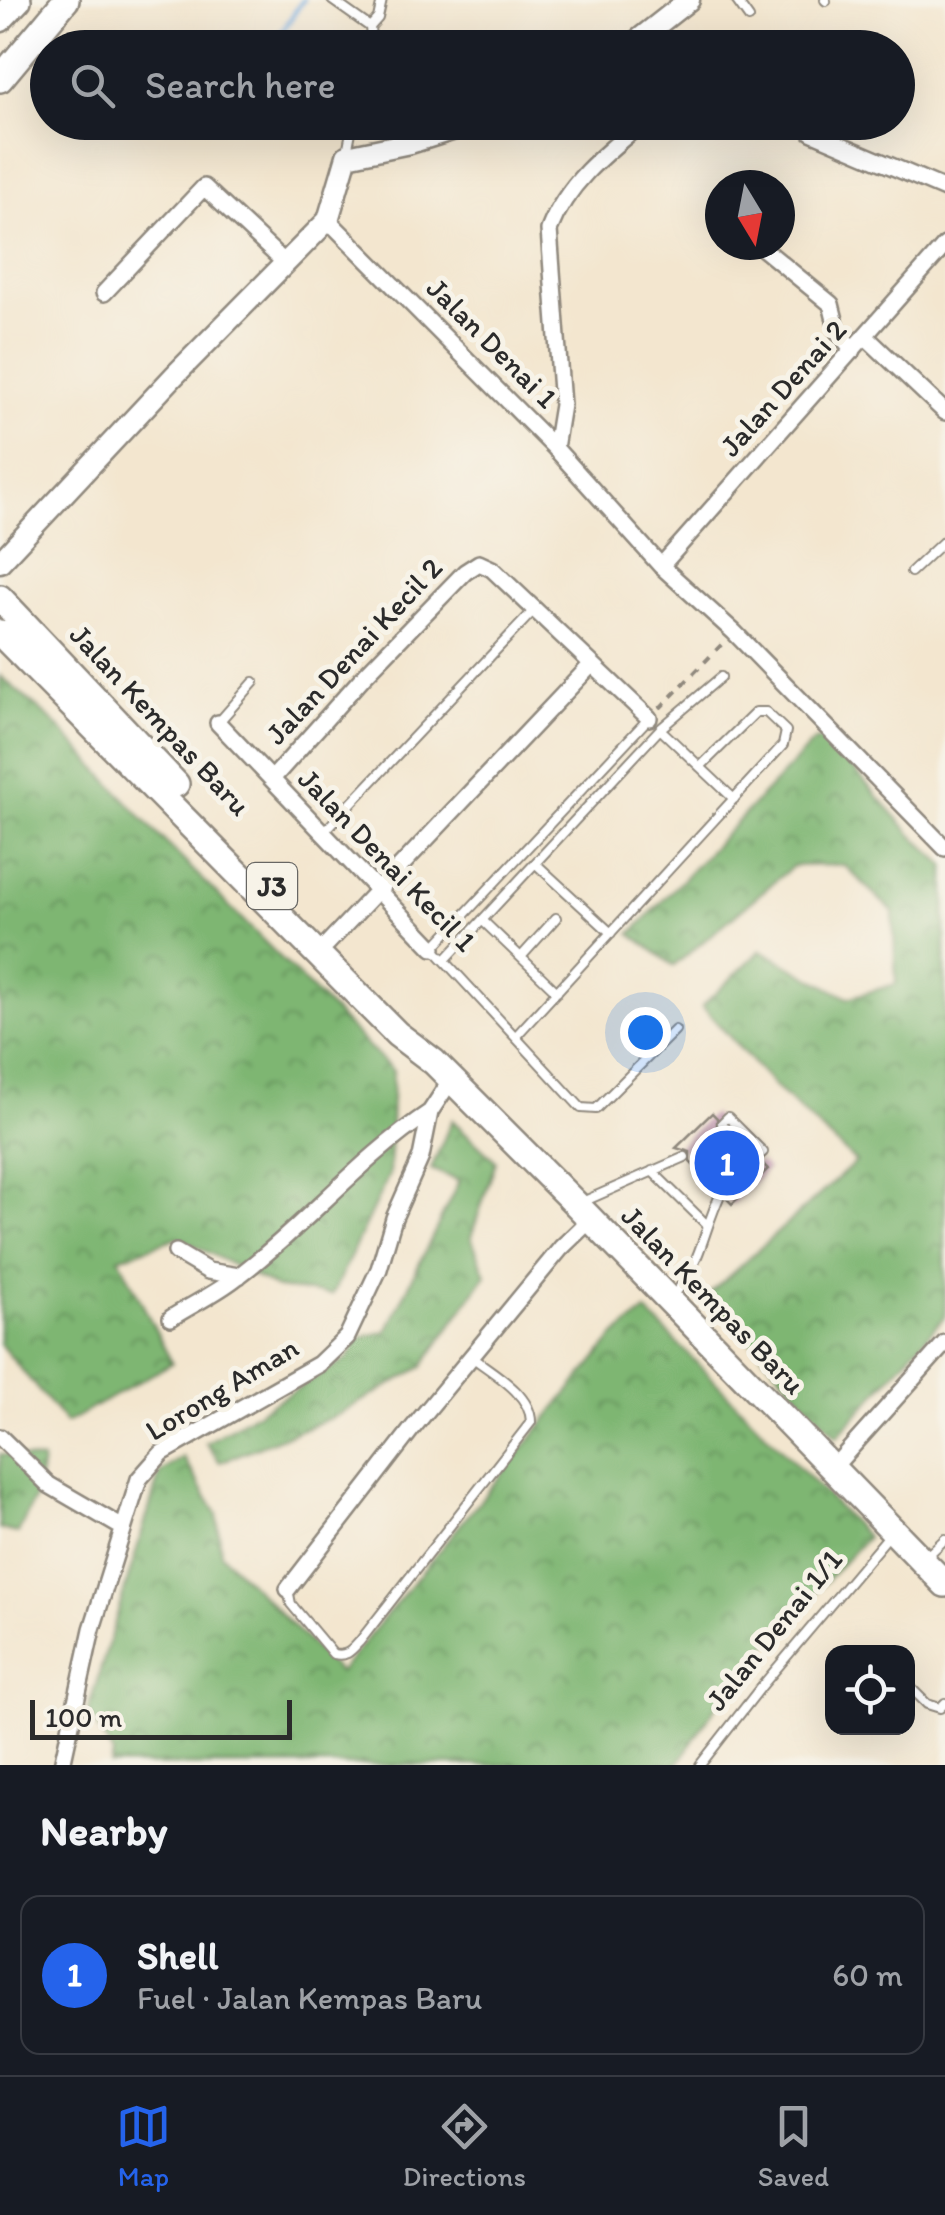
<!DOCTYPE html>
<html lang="en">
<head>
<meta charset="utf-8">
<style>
  :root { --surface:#171b24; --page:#20242c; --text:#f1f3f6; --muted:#9ea1a6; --line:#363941; --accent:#2563eb }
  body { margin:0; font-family:Itim,sans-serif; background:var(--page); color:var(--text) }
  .controls { position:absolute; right:30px; bottom:30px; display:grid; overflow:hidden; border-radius:20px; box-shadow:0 10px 40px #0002 }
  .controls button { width:90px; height:90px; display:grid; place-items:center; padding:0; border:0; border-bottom:2px solid var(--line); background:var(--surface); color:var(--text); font:50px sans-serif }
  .compass { position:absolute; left:705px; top:170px; width:90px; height:90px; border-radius:50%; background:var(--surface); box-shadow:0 10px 40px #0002; rotate:170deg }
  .scale { position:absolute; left:30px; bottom:25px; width:262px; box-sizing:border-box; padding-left:10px; border:5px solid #2b2b2b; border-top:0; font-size:28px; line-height:35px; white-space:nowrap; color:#2b2b2b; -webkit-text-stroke:8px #f7f3e8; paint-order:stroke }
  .you { position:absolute; left:645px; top:1032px; width:35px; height:35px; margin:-25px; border:8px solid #fff; border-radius:50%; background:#1a73e8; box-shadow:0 0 0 15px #1a73e833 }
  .badge { display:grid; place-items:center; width:65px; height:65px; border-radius:50%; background:var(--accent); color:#fff; font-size:32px; font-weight:700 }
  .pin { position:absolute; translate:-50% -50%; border:5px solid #fff; box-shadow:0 2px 10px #0006 }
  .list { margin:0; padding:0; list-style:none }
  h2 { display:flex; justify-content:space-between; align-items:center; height:130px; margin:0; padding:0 40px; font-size:42px }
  h2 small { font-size:32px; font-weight:400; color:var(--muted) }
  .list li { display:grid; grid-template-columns:65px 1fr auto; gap:30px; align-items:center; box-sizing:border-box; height:160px; margin:0 20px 20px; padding:0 20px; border:2px solid var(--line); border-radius:20px }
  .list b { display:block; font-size:38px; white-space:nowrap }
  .list p { margin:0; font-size:32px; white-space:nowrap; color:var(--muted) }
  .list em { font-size:32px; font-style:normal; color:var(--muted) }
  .icon { flex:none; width:55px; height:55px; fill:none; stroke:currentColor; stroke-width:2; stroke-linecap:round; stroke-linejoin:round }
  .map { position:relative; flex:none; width:945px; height:1765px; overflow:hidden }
  .search { position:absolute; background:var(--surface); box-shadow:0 10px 40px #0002; left:30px; right:30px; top:30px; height:110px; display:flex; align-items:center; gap:25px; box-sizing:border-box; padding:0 35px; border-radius:55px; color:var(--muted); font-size:38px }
  .sheet { height:310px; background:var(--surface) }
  nav { display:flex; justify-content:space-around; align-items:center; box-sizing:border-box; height:140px; border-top:2px solid var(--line); background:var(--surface); font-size:28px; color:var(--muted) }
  nav a { display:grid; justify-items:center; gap:5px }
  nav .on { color:var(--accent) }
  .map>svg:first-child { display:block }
  .forest { fill:url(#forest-crowns); stroke:#54704e; stroke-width:2.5 }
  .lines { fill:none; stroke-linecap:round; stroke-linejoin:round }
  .stream { stroke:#70aae0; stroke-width:5 }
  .building { fill:url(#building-hatch) }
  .service-casing { stroke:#8f887d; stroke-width:12 }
  .minor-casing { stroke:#8f887d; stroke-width:20 }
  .tertiary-casing { stroke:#8f887d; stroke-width:25 }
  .primary-casing { stroke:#8f887d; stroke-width:30 }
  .trunk-casing { stroke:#8f887d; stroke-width:30 }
  .path { stroke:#8f887d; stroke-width:4; stroke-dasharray:8 8; stroke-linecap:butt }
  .service { stroke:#fff; stroke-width:8 }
  .minor { stroke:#fff; stroke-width:15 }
  .tertiary { stroke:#fff; stroke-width:20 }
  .primary { stroke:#fff; stroke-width:25 }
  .trunk { stroke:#fff; stroke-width:25 }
  .labels { text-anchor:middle; stroke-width:10; stroke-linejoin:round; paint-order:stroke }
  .shield { fill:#f7f3e8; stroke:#686764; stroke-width:2.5 }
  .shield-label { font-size:28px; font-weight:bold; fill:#2b2b2b }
  .street-label { font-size:30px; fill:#2b2b2b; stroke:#f7f3e8 }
</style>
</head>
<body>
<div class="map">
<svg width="945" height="1765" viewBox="0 0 945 1765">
  <defs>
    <pattern id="forest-crowns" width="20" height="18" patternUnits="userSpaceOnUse" patternTransform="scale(2.5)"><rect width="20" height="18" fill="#7eb672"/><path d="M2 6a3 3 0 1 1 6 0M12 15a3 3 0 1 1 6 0" fill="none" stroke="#67945e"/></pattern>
    <pattern id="building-hatch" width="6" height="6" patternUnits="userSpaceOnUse" patternTransform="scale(2.5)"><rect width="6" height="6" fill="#ce9bbb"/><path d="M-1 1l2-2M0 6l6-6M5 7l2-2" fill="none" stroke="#a77f98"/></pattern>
  </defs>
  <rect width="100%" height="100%" fill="#f7f3e8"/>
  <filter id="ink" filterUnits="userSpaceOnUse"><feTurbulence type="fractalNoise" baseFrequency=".01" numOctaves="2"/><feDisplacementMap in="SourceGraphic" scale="20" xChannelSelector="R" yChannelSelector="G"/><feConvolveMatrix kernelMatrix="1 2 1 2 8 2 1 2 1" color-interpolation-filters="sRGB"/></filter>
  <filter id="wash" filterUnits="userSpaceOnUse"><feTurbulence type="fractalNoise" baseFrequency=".0048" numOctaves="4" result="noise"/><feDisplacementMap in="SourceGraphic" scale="40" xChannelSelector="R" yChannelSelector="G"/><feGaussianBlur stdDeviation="2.25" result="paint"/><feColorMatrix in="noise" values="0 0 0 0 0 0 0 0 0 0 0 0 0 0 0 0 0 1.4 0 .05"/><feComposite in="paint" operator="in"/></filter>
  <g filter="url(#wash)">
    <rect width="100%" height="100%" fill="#f3e6cf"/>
    <path class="forest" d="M 0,676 L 54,722 L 161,838 L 393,1071 L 389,1175 L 332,1295 L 277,1288 L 178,1237 L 119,1258 L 172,1363 L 66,1423 L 0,1344 Z
      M 826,738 L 913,836 L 945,865 L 945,1316 L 837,1437 L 709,1294 L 856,1162 L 775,1087 L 702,1006 L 761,950 L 848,998 L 896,984 L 893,912 L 844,865 L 793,866 L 674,966 L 631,934 L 814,741 Z
      M 452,1120 L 496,1161 L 471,1237 L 486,1275 L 422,1367 L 335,1416 L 220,1462 L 206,1443 L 347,1359 L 360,1338 L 387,1331 L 459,1181 L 431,1169 Z
      M 646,1311 L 867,1537 L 732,1682 L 677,1765 L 110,1765 L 113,1754 L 88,1711 L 160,1473 L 183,1457 L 217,1514 L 221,1554 L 339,1673 L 614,1337 Z
      M 0,1454 L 42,1461 L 36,1495 L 18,1533 L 0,1529 Z"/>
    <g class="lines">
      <path class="stream" d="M 271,48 L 303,0"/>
    </g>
    <g id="blocks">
      <path class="building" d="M 712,1113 L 717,1118 L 717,1129 L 727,1128 L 751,1152 L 749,1158 L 751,1164 L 762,1163 L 768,1169 L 732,1204 L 727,1199 L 726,1188 L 716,1188 L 690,1162 L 690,1152 L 676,1148 Z"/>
    </g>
  </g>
  <g filter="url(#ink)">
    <use href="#blocks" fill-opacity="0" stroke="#8f887d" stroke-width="2.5"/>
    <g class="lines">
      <g class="service-casing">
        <path id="service" d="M 332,0 L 370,27 L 372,48
          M 736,0 L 749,18
          M 825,0 L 826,1
          M 370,27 L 378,18 L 382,0
          M 347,152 L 353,122
          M 911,572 L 945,540
          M 649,718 L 433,948 L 581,1108 L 596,1109 L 675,1030
          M 218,723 L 254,682
          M 660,729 L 734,799
          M 323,833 L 535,609
          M 535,863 L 611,933
          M 482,920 L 557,992
          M 521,957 L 556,918
          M 445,960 L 660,729 L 721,677
          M 516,1036 L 783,745 L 786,731 L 766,712 L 756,712 L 700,767
          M 722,1123 L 728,1117 L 763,1152 L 756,1158
          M 652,1171 L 706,1224
          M 580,1203 L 685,1157
          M 672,1297 C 702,1263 702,1233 721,1193
          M 925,1558 L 945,1539
          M 288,1589 L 291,1604 L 333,1654 C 347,1657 351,1651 360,1641 L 531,1422 C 531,1394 493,1373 472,1357
          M 908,1685 L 927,1704 L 940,1708 L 945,1703
          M 700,1765 L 761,1687 L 891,1533"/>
      </g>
      <g class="minor-casing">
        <path id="minor" d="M 811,132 L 945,189
          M 328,220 L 555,448 L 661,566 L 734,632 L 945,848
          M 759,245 L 831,304 L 838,332 L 853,350
          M 104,293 L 204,187 L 284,262
          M 865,336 L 945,412
          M 555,448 L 562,405 L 549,230 C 567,183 605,153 643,122
          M 661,566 L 945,245
          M 218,723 L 433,948
          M 272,779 L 364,676 L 465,572 L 479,563 L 492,569 L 649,718
          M 327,944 L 592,664
          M 176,1252 L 208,1271 L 239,1276
          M 171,1318 C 193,1304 217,1293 237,1277 C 305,1226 359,1159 430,1112
          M 0,1437 L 49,1485 L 123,1528
          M 831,1470 L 945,1343
          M 288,1589 L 411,1430 L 561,1248 L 590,1220
          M 62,1765 L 92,1629 L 139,1479 L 162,1453 L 319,1364 L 347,1337 L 379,1269 L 394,1218 L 421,1157 L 430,1112 L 451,1080"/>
      </g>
      <g class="tertiary-casing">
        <path id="tertiary" d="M 628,48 L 689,0
          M 0,562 L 174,376 L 328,220 L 347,156 L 410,143 L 477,122"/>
      </g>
      <g class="primary-casing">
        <path id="primary" d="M 0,598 L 176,784
          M 0,633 L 397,1034 L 434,1062 L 577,1205 L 945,1584"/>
      </g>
      <g class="trunk-casing">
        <path id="trunk" d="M 0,19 L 18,0
          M 0,79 L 66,0"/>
      </g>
      <path class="path" d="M 660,708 L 723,643"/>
      <use href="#service" class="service"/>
      <use href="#minor" class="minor"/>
      <use href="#tertiary" class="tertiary"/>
      <use href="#primary" class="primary"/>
      <use href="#trunk" class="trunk"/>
    </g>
  </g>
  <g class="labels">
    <rect class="shield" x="247" y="863" width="50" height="46" rx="8"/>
    <g class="shield-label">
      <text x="272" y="896">J3</text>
    </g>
    <g class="street-label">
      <text transform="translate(492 343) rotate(45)" y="10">Jalan Denai 1</text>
      <text transform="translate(783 388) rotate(-48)" y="10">Jalan Denai 2</text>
      <text transform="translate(354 651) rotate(-47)" y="10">Jalan Denai Kecil 2</text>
      <text transform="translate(160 720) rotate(47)" y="10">Jalan Kempas Baru</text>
      <text transform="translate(387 860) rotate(46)" y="10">Jalan Denai Kecil 1</text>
      <text transform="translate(713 1300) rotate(46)" y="10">Jalan Kempas Baru</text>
      <text transform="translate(222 1389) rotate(-31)" y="10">Lorong Aman</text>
      <text transform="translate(774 1630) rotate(-51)" y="10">Jalan Denai 1/1</text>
    </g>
  </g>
</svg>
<div class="controls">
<button><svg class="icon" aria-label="locate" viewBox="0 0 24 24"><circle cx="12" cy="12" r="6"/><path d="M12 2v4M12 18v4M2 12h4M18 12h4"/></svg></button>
</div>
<svg class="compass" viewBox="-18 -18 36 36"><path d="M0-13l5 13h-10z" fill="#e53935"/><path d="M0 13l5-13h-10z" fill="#9ea1a6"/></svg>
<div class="scale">100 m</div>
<div class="you"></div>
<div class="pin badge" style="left:727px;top:1163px">1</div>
<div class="search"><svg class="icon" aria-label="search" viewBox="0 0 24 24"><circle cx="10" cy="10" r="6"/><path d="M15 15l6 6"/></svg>Search here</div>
</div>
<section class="sheet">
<h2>Nearby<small></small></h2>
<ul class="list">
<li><span class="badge">1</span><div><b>Shell</b><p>Fuel · Jalan Kempas Baru</p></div><em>60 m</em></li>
</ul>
</section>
<nav>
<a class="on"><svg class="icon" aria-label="map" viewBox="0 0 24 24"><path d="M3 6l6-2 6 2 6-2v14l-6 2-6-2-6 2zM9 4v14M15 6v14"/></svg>Map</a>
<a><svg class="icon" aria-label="directions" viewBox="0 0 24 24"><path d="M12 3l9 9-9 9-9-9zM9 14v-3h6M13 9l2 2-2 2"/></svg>Directions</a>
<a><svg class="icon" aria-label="saved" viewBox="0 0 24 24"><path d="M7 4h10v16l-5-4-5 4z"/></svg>Saved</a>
</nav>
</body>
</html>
